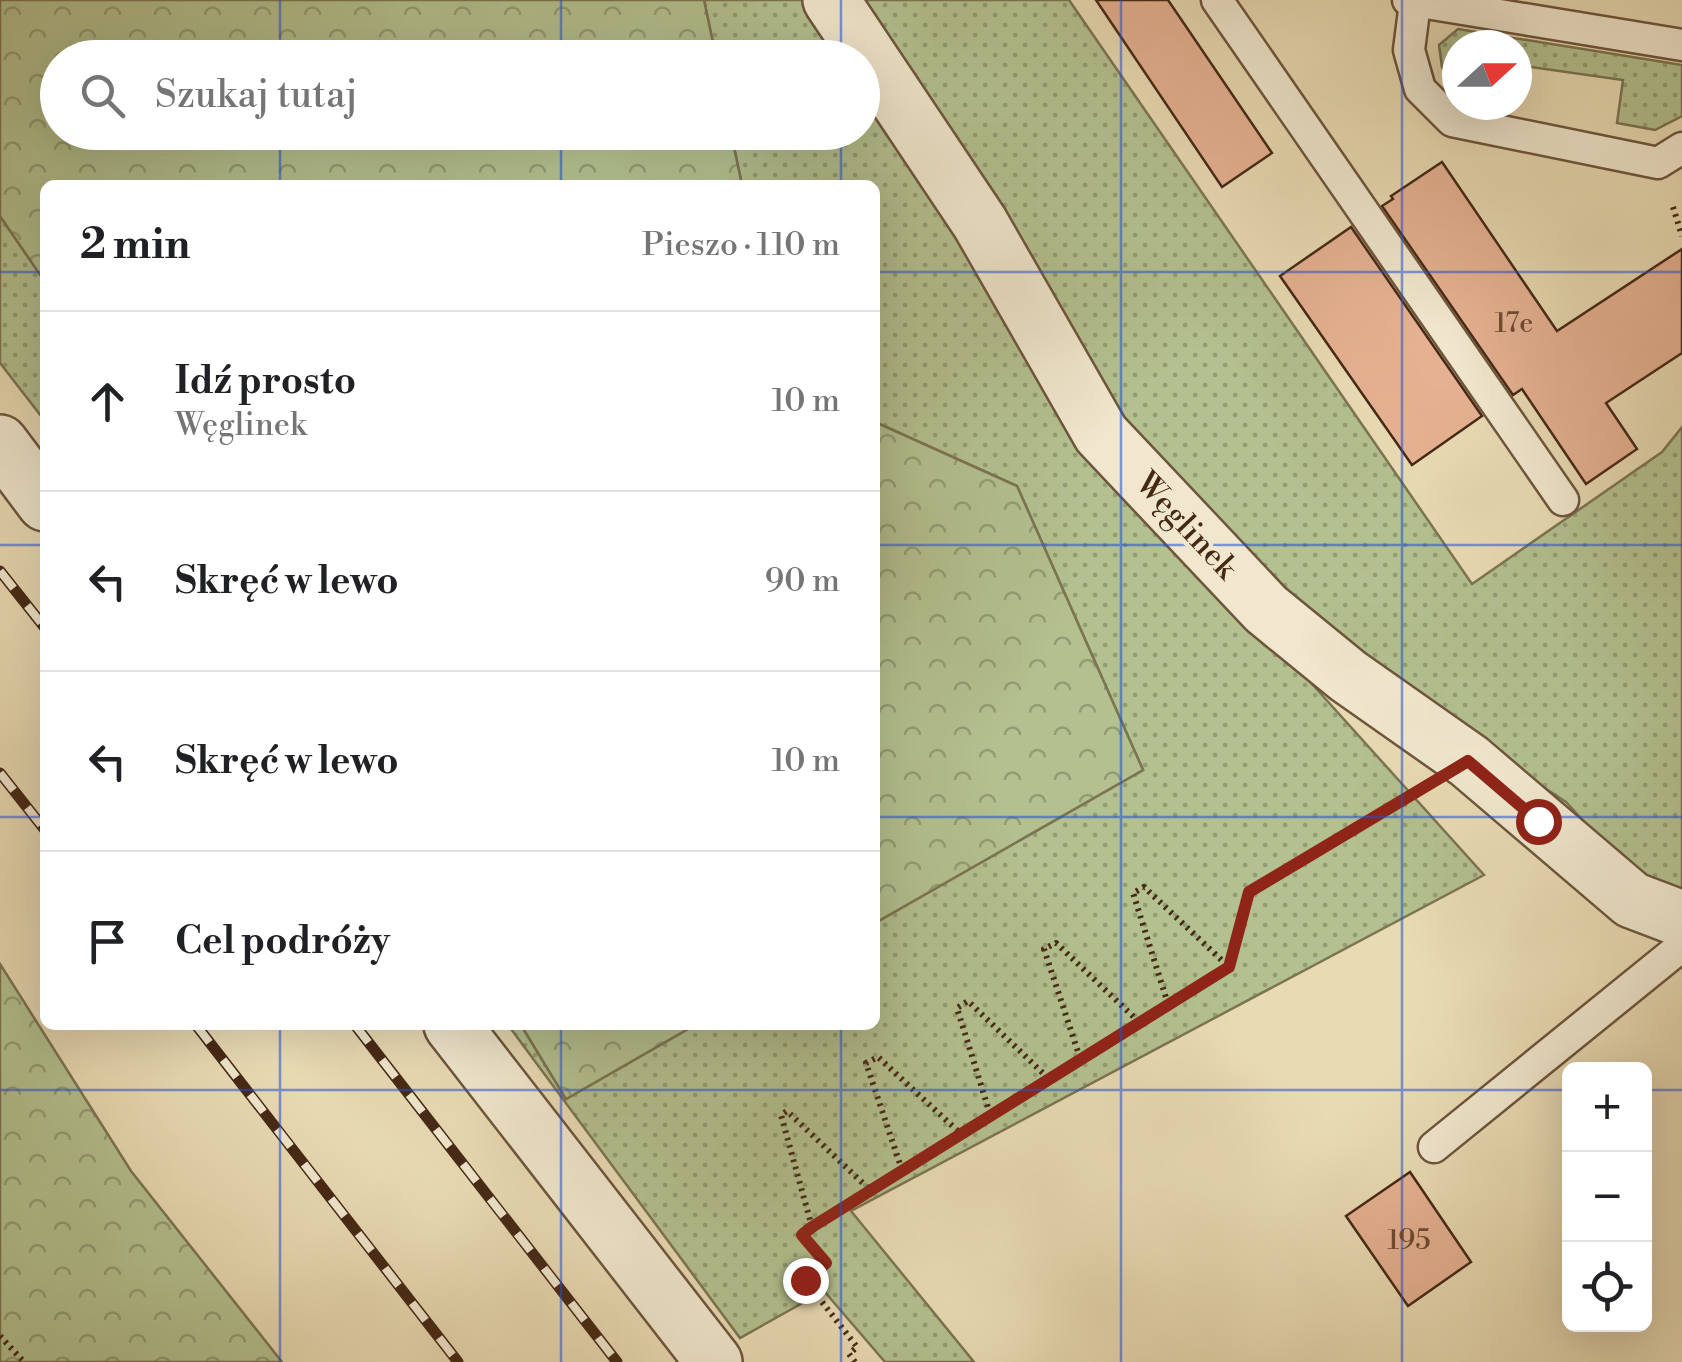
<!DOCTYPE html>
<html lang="pl">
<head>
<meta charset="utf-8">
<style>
  :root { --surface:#fff; --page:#f6f6f6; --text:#202124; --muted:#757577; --line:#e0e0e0 }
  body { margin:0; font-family:"Libre Bodoni",serif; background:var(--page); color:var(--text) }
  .controls { position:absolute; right:30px; bottom:30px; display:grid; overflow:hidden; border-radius:15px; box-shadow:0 10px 40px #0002 }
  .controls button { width:90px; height:90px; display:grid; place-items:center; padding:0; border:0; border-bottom:2px solid var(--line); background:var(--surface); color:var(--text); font:50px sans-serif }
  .compass { position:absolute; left:1442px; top:30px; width:90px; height:90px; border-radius:50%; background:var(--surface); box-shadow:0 10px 40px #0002; rotate:69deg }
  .stop { position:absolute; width:30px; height:30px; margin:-22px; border:8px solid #8f2418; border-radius:50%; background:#fff }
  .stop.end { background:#8f2418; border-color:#fff; box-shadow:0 2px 10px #0008 }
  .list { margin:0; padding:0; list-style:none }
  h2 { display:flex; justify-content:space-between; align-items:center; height:130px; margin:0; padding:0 40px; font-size:42px }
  h2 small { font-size:32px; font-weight:400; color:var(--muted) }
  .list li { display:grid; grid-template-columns:65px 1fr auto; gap:30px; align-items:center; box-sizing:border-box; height:180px; padding:0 40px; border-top:2px solid var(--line) }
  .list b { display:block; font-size:38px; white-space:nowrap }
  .list p { margin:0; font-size:32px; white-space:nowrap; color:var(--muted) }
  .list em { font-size:32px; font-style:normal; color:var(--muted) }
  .icon { flex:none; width:55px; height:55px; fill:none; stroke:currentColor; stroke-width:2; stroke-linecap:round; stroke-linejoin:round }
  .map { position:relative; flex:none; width:1682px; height:1362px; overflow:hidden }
  .search { position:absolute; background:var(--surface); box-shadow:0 10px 40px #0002; left:40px; top:40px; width:840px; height:110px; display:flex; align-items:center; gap:25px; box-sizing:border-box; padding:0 35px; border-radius:55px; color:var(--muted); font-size:38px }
  .panel { position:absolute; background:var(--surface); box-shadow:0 10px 40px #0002; left:40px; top:180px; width:840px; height:850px; border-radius:15px }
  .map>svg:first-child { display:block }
  .grass { fill:url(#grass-dots); stroke:#7c7452; stroke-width:2.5 }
  .forest { fill:url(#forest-crowns); stroke:#7c7452; stroke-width:2.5 }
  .building { fill:#e5b192; stroke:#462915; stroke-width:2.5 }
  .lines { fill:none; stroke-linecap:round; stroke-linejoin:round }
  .lane-casing { stroke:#6e553c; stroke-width:35 }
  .street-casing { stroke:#6e553c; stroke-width:60 }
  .path { stroke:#462915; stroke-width:6; stroke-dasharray:2.5 5; stroke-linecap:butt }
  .lane { stroke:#f0e7ce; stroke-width:30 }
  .street { stroke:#f0e7ce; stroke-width:55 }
  .rail-casing { stroke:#462915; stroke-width:11 }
  .rail { stroke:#f0e7ce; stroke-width:8; stroke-dasharray:22; stroke-linecap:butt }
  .route { stroke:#8f2418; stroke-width:12 }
  .grid { fill:none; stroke:#1d4ed8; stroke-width:2.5; stroke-opacity:0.55 }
  .labels { text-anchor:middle; stroke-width:9; stroke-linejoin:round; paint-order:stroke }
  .number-label { font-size:28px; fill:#6e4b34 }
  .street-label { font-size:32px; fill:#462915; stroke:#f0e7ce }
</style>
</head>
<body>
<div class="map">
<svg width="1682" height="1362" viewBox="0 0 1682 1362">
  <defs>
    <pattern id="grass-dots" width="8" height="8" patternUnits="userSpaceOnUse" patternTransform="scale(2.5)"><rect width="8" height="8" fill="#b3c08f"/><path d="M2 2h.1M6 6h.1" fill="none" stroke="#939c74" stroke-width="1.8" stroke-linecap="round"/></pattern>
    <pattern id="forest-crowns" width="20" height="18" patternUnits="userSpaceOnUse" patternTransform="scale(2.5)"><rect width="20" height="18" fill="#b3c08f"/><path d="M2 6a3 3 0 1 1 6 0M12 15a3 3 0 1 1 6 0" fill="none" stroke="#939c74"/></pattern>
  </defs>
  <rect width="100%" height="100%" fill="#e8dab3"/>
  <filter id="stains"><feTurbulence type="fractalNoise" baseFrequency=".002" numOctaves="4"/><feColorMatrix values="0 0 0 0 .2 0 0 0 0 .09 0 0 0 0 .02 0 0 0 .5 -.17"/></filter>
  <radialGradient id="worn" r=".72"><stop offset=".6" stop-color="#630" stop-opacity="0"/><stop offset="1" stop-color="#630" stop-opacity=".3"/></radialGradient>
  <path class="grass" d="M 704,0 L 1069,0 L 1472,584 L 1662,452 L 1682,427 L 1682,910 L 1665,910 L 1566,802 L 1352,662 L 1304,675 L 1484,875 L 851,1211 L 974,1362 L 885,1362 L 824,1291 L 740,1338 L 508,1025 L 521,1025 L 566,1099 L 695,1025 L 875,1025 L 875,923 L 1143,770 L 1017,486 L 875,422 L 875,185 L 742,185 L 731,133 L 862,132 L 862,58 L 716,57 Z
    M 1458,29 L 1682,65 L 1682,116 L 1655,130 L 1617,123 L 1623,80 L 1517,65 L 1517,45 L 1457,45 L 1457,91 L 1442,67 L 1439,45 Z
    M 0,216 L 45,282 L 45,421 L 0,363 Z"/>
  <path class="forest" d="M 0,0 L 704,0 L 716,57 L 58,58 L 58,132 L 731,133 L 742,185 L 45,185 L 45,282 L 0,216 Z
    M 875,422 L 1017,486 L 1143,770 L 875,923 Z
    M 0,964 L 131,1171 L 282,1362 L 0,1362 Z
    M 521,1025 L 695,1025 L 566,1099 Z"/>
  <path class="building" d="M 1096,0 L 1168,0 L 1272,153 L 1222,187 Z
    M 1442,162 L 1557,331 L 1682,249 L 1682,353 L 1606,403 L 1637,449 L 1586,484 L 1522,389 L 1513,395 L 1382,206 L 1393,199 L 1391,196 Z
    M 1351,227 L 1482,416 L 1412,465 L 1280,276 Z
    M 1410,1172 L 1471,1262 L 1408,1306 L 1346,1216 Z"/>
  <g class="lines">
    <g class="lane-casing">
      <path id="lane" d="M 1217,0 L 1563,500
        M 1408,0 L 1682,45
        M 1415,3 L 1409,50 L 1420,89 L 1452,121 L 1658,163 L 1682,148
        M 1434,1147 L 1682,946"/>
    </g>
    <g class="street-casing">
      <path id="street" d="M 831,0 L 980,223 L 1101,434 L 1266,609 L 1348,676 L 1469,761 L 1632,900 L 1682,919
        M 0,443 L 45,503
        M 452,1025 L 714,1362"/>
    </g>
    <path class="path" d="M 1673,207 L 1682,236
      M 1168,1004 L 1133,893 L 1144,887 L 1229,967
      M 1080,1058 L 1044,949 L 1056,943 L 1138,1021
      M 990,1114 L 957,1008 L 968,1001 L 1049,1079
      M 902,1170 L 866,1063 L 878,1057 L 960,1133
      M 812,1227 L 781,1115 L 787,1111 L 869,1189
      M 0,1336 L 24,1362
      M 855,1362 L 849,1354 L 857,1347 L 805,1280 L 825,1263 L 802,1235 L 869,1189 L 1229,967 L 1249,892 L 1414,793"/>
    <use href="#lane" class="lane"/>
    <use href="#street" class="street"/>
    <g class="rail-casing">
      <path id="rail" d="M 0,571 L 45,628
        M 0,773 L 45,830
        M 196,1025 L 458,1362
        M 355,1025 L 617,1362"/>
    </g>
    <use href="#rail" class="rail"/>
  </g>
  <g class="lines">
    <path class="route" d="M 805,1280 L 826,1263 L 802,1235 L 812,1227 L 1229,967 L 1249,892 L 1468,761 L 1538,821"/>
  </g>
  <path class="grid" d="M 280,0 L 280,58M 561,0 L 561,58M 841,0 L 841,58M 1121,0 L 1121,1362M 1402,0 L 1402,1362M 280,132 L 280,185M 561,132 L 561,185M 841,132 L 841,185M 0,272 L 45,272M 875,272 L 1682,272M 0,545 L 45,545M 875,545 L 1682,545M 0,817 L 45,817M 875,817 L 1682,817M 280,1025 L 280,1362M 561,1025 L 561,1362M 841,1025 L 841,1362M 0,1090 L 1570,1090M 1644,1090 L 1682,1090"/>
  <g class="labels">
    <g class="number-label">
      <text x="1514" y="332">17e</text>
      <text x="1409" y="1249">195</text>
    </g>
    <g class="street-label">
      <text transform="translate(1187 525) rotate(47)" y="11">Węglinek</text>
    </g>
  </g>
  <rect width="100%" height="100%" filter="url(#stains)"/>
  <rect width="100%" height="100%" fill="url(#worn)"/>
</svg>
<div class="controls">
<button>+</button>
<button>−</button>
<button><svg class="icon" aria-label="locate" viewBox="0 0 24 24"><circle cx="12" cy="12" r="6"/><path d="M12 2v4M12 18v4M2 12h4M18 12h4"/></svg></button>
</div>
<svg class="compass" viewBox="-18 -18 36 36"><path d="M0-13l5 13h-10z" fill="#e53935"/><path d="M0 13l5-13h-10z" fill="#757577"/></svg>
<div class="stop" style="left:1538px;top:821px"></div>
<div class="stop end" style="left:805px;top:1280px"></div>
<div class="search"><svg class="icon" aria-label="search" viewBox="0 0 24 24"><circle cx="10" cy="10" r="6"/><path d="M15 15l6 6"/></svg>Szukaj tutaj</div>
<section class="panel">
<h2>2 min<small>Pieszo · 110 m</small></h2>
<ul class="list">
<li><svg class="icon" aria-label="ahead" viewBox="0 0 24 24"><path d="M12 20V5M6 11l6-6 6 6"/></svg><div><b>Idź prosto</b><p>Węglinek</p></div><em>10 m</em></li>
<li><svg class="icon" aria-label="left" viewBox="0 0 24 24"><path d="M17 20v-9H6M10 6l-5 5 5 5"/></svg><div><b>Skręć w lewo</b></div><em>90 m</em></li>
<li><svg class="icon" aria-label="left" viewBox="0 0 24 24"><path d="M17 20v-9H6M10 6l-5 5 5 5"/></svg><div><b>Skręć w lewo</b></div><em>10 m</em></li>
<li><svg class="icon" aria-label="arrive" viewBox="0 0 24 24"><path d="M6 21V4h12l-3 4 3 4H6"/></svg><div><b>Cel podróży</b></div></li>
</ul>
</section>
</div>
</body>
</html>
